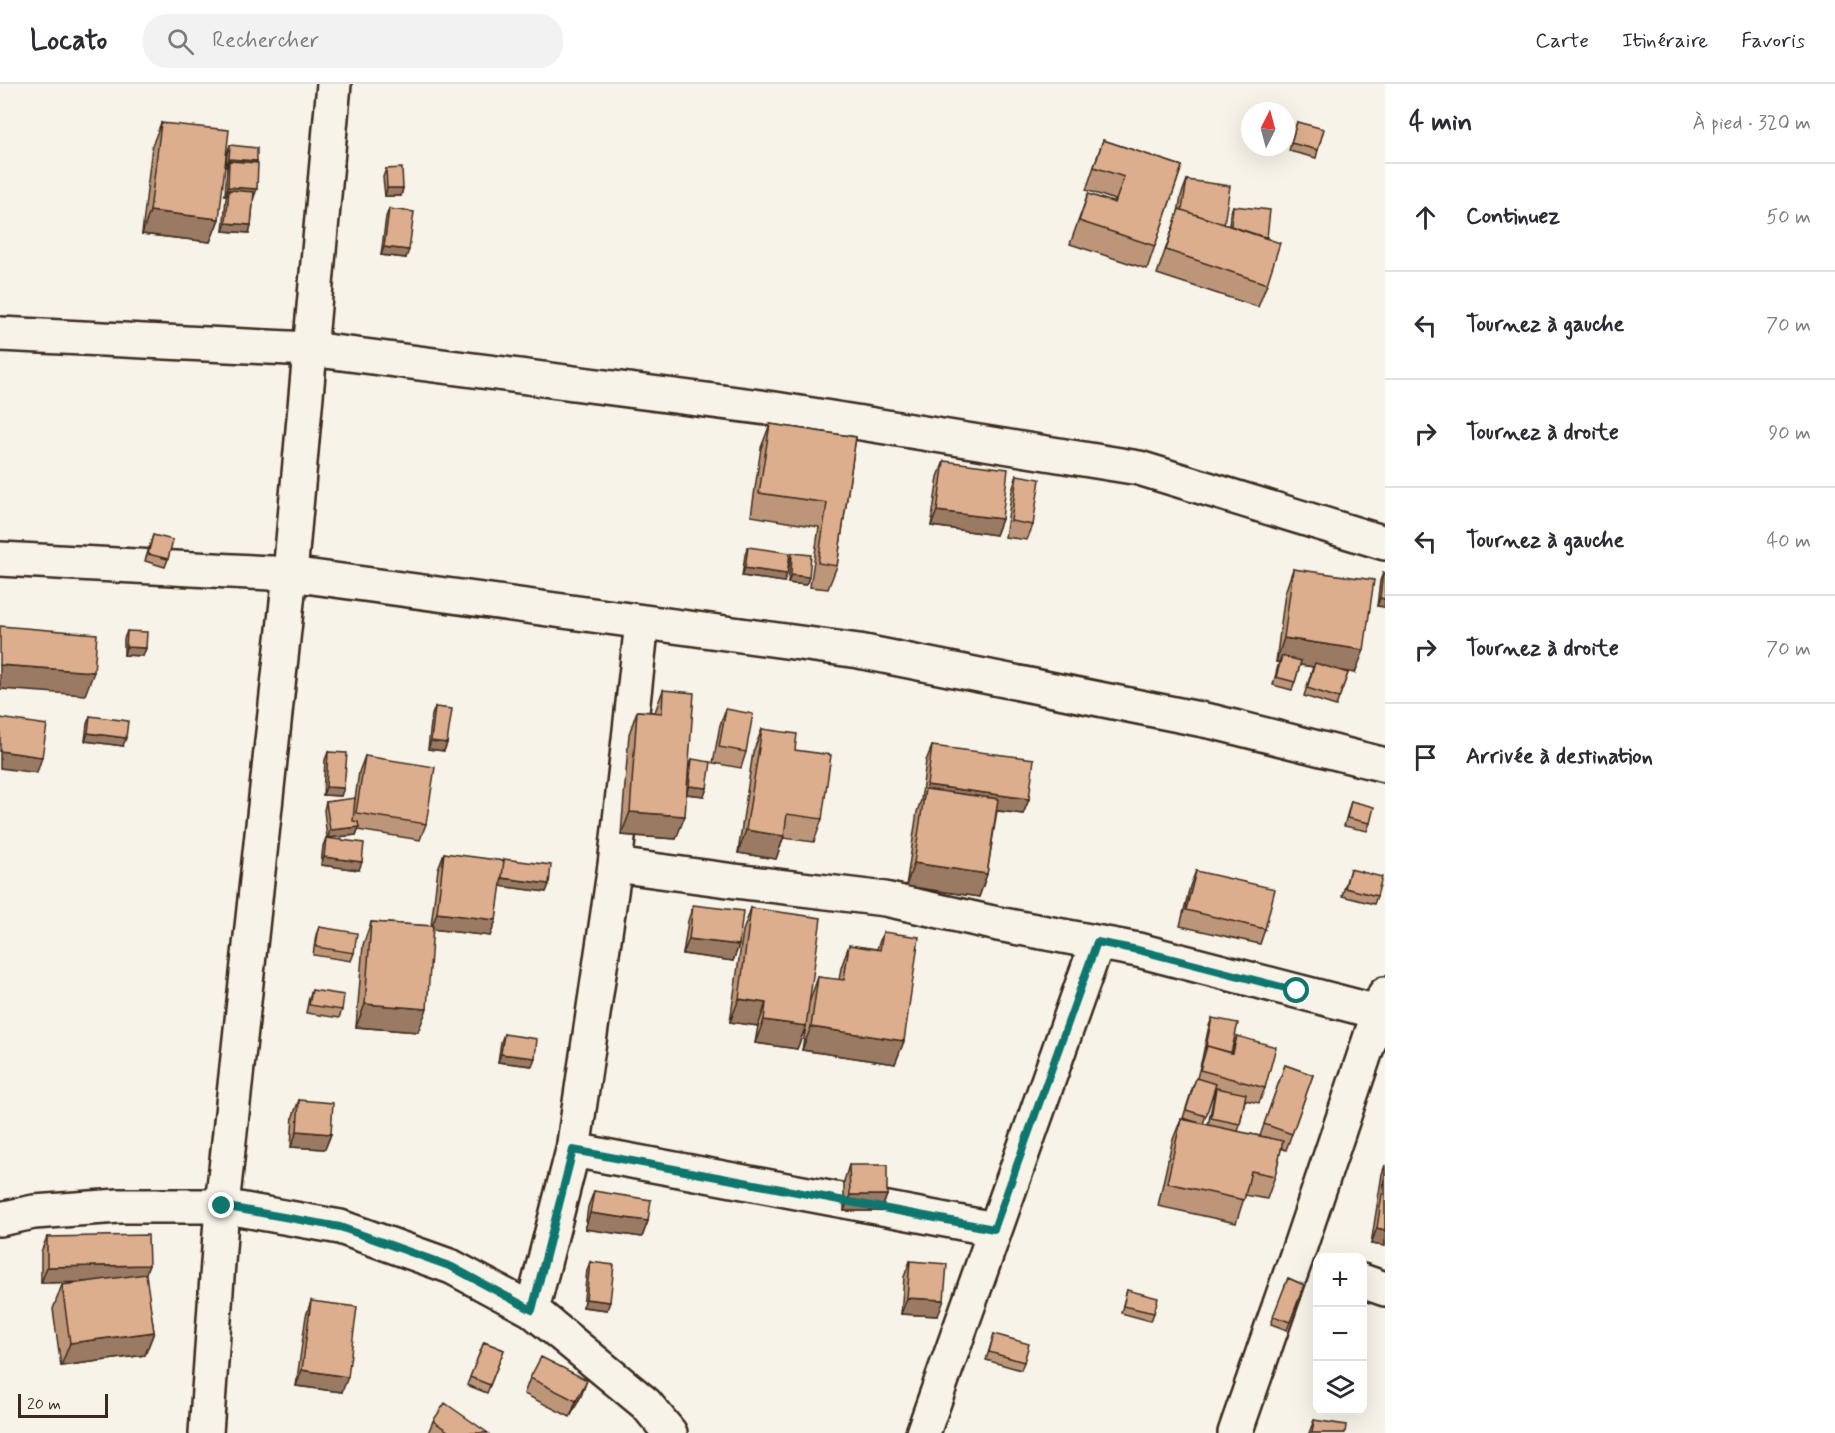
<!DOCTYPE html>
<html lang="fr">
<head>
<meta charset="utf-8">
<style>
  :root { --surface:#fff; --page:#f2f2f3; --text:#2b2b33; --muted:#7c7c81; --line:#e1e1e2 }
  body { margin:0; font-family:Mynerve,sans-serif; background:var(--page); color:var(--text) }
  .controls { position:absolute; right:18px; bottom:18px; display:grid; overflow:hidden; border-radius:12px; box-shadow:0 6px 24px #0002 }
  .controls button { width:54px; height:54px; display:grid; place-items:center; padding:0; border:0; border-bottom:2px solid var(--line); background:var(--surface); color:var(--text); font:30px sans-serif }
  .compass { position:absolute; left:1241px; top:18px; width:54px; height:54px; border-radius:50%; background:var(--surface); box-shadow:0 6px 24px #0002; rotate:6deg }
  .scale { position:absolute; left:18px; bottom:15px; width:90px; box-sizing:border-box; padding-left:6px; border:3px solid #3b2a1e; border-top:0; font-size:16px; line-height:21px; white-space:nowrap; color:#3b2a1e; -webkit-text-stroke:4px #f7f3e8; paint-order:stroke }
  .stop { position:absolute; width:18px; height:18px; margin:-14px; border:4px solid #0f766e; border-radius:50%; background:#fff }
  .stop.end { background:#0f766e; border-color:#fff; box-shadow:0 2px 6px #0008 }
  .list { margin:0; padding:0; list-style:none }
  h2 { display:flex; justify-content:space-between; align-items:center; height:78px; margin:0; padding:0 24px; font-size:26px }
  h2 small { font-size:20px; font-weight:400; color:var(--muted) }
  .list li { display:grid; grid-template-columns:39px 1fr auto; gap:18px; align-items:center; box-sizing:border-box; height:108px; padding:0 24px; border-top:2px solid var(--line) }
  .list b { display:block; font-size:22px; white-space:nowrap }
  .list em { font-size:20px; font-style:normal; color:var(--muted) }
  .icon { flex:none; width:33px; height:33px; fill:none; stroke:currentColor; stroke-width:2; stroke-linecap:round; stroke-linejoin:round }
  .map { position:relative; flex:none; width:1385px; height:1349px; overflow:hidden }
  header { display:flex; align-items:center; gap:36px; box-sizing:border-box; height:84px; padding:0 30px; background:var(--surface); border-bottom:2px solid var(--line) }
  header strong { font-size:28px }
  nav { display:flex; gap:33px; margin-inline-start:auto; font-size:21px }
  .search { width:420px; height:54px; background:var(--page); display:flex; align-items:center; gap:15px; box-sizing:border-box; padding:0 21px; border-radius:24px; color:var(--muted); font-size:22px }
  main { display:flex }
  aside { flex:1; background:var(--surface) }
  .map>svg:first-child { display:block }
  .lines { fill:none; stroke-linecap:round; stroke-linejoin:round }
  .street-casing { stroke:#3b2a1e; stroke-width:38 }
  .street { stroke:#f7f3e8; stroke-width:33 }
  .wall { fill:#bd9679; stroke:#3b2a1e; stroke-width:1.5 }
  .shaded-wall { fill:#9a7a63; stroke:#3b2a1e; stroke-width:1.5 }
  .building { fill:#dcae8d; stroke:#3b2a1e; stroke-width:1.5 }
  .route { stroke:#0f766e; stroke-width:8 }
</style>
</head>
<body>
<header>
<strong>Locato</strong>
<div class="search"><svg class="icon" aria-label="search" viewBox="0 0 24 24"><circle cx="10" cy="10" r="6"/><path d="M15 15l6 6"/></svg>Rechercher</div>
<nav><a>Carte</a><a>Itinéraire</a><a>Favoris</a></nav>
</header>
<main>
<div class="map">
<svg width="1385" height="1349" viewBox="0 0 1385 1349">
  <rect width="100%" height="100%" fill="#f7f3e8"/>
  <filter id="ink" filterUnits="userSpaceOnUse"><feTurbulence type="fractalNoise" baseFrequency=".0167" numOctaves="2"/><feDisplacementMap in="SourceGraphic" scale="12" xChannelSelector="R" yChannelSelector="G"/><feConvolveMatrix kernelMatrix="1 2 1 2 8 2 1 2 1" color-interpolation-filters="sRGB"/></filter>
  <g filter="url(#ink)">
    <g class="lines">
      <g class="street-casing">
        <path id="street" d="M 0,250 L 310,265 L 775,325 L 1139,384 L 1385,459
          M 0,475 L 290,490 L 859,567 L 1214,638 L 1385,681
          M 615,781 L 735,797 L 885,815 L 998,840 L 1138,866 L 1385,930
          M 573,1066 L 994,1145
          M 0,1135 L 34,1128 L 119,1122 L 222,1122 L 340,1143 L 452,1183 L 532,1226 L 646,1320 L 670,1349
          M 1362,1197 L 1385,1205
          M 532,1226 L 573,1066 L 615,781 L 642,538
          M 206,1349 L 222,1122 L 290,490 L 334,0
          M 923,1349 L 1097,859
          M 1235,1349 L 1296,1174 L 1385,910"/>
      </g>
      <use href="#street" class="street"/>
    </g>
    <path class="wall" d="M 1297,38 L 1318,66 L 1316,74 L 1289,67 Z
      M 161,39 L 219,135 L 210,158 L 142,150 L 152,62 Z
      M 1103,56 L 1182,82 L 1147,185 L 1070,160 L 1088,110 L 1114,119 L 1115,116 L 1086,106 Z
      M 230,61 L 257,77 L 251,141 L 249,149 L 223,147 L 226,114 L 227,111 L 225,111 L 227,83 L 226,83 L 227,69 Z
      M 386,85 L 403,104 L 401,112 L 385,112 L 383,93 Z
      M 1187,96 L 1224,140 L 1229,142 L 1230,130 L 1233,122 L 1266,154 L 1267,200 L 1258,223 L 1157,190 L 1178,129 L 1181,112 Z
      M 389,125 L 406,174 L 381,171 L 386,133 Z
      M 770,340 L 856,353 L 837,482 L 828,505 L 810,503 L 819,443 L 751,432 L 761,364 Z
      M 944,377 L 1002,435 L 996,451 L 931,442 L 938,393 Z
      M 1017,391 L 1033,441 L 1027,456 L 1005,453 L 1012,407 Z
      M 153,451 L 168,475 L 165,483 L 145,477 Z
      M 748,463 L 784,498 L 742,492 L 745,471 Z
      M 792,469 L 809,493 L 806,501 L 788,499 L 790,477 Z
      M 1293,485 L 1355,589 L 1344,587 L 1348,589 L 1336,622 L 1304,612 L 1313,583 L 1300,581 L 1292,606 L 1273,601 L 1279,578 L 1276,578 L 1285,509 Z
      M 1383,489 L 1385,489 L 1385,523 L 1377,522 L 1380,497 Z
      M 127,547 L 146,564 L 143,572 L 124,571 L 124,555 Z
      M 663,606 L 687,704 L 689,683 L 692,675 L 707,704 L 704,712 L 686,710 L 676,755 L 621,751 L 629,650 L 637,627 L 655,628 Z
      M 435,623 L 447,659 L 444,667 L 428,665 L 432,631 Z
      M 726,625 L 746,668 L 741,684 L 713,679 L 720,641 Z
      M 90,632 L 123,662 L 85,657 L 87,640 Z
      M 762,645 L 795,666 L 822,735 L 814,758 L 783,754 L 776,775 L 738,769 L 753,668 Z
      M 932,662 L 1029,715 L 1023,730 L 997,727 L 987,790 L 979,813 L 906,802 L 917,728 L 921,716 L 926,677 Z
      M 328,668 L 341,712 L 323,711 L 325,676 Z
      M 365,672 L 426,740 L 420,756 L 358,746 L 356,751 L 328,754 L 359,786 L 321,781 L 323,762 L 326,754 L 327,754 L 324,726 L 326,718 L 355,715 L 359,688 Z
      M 1351,717 L 1370,739 L 1367,747 L 1344,742 Z
      M 444,769 L 549,800 L 546,808 L 500,802 L 496,836 L 490,852 L 433,845 L 418,948 L 356,943 L 363,861 L 371,838 L 431,842 L 438,785 Z
      M 1350,785 L 1377,812 L 1374,820 L 1342,812 Z
      M 1196,787 L 1265,845 L 1260,860 L 1180,842 L 1190,802 Z
      M 693,821 L 739,861 L 733,877 L 683,870 L 688,837 Z
      M 751,824 L 810,916 L 818,893 L 839,896 L 841,884 L 849,861 L 877,865 L 883,848 L 904,957 L 895,980 L 802,966 L 806,942 L 797,965 L 755,959 L 758,942 L 730,938 L 743,847 Z
      M 319,843 L 354,869 L 351,877 L 313,871 L 316,851 Z
      M 312,906 L 342,926 L 339,934 L 306,929 L 309,914 Z
      M 1212,934 L 1231,969 L 1237,952 L 1265,1004 L 1259,1019 L 1245,1016 L 1240,1040 L 1238,1048 L 1260,1052 L 1285,981 L 1313,991 L 1286,1066 L 1281,1064 L 1275,1092 L 1267,1115 L 1245,1111 L 1236,1139 L 1158,1122 L 1172,1058 L 1181,1035 L 1208,1041 L 1215,1007 L 1214,1007 L 1203,1040 L 1183,1034 L 1193,1002 L 1197,994 L 1202,975 L 1209,942 Z
      M 504,950 L 532,982 L 498,978 L 501,958 Z
      M 299,1016 L 331,1050 L 325,1065 L 291,1063 L 293,1032 Z
      M 849,1081 L 887,1111 L 881,1127 L 844,1127 L 844,1097 Z
      M 1385,1081 L 1385,1162 L 1371,1160 L 1382,1090 Z
      M 594,1107 L 648,1137 L 642,1153 L 585,1145 L 588,1123 Z
      M 47,1153 L 149,1181 L 145,1190 L 154,1248 L 145,1271 L 61,1282 L 53,1225 L 62,1201 L 89,1198 L 41,1199 L 41,1168 Z
      M 910,1177 L 938,1232 L 901,1230 L 904,1193 Z
      M 590,1178 L 607,1226 L 583,1223 L 587,1186 Z
      M 1288,1194 L 1304,1201 L 1287,1246 L 1271,1240 Z
      M 1127,1206 L 1154,1229 L 1151,1237 L 1121,1229 Z
      M 311,1217 L 342,1308 L 296,1302 L 306,1232 Z
      M 994,1250 L 1024,1278 L 1021,1286 L 986,1276 Z
      M 484,1258 L 504,1266 L 487,1309 L 467,1301 Z
      M 530,1294 L 587,1296 L 581,1312 L 570,1333 L 524,1310 Z
      M 1314,1336 L 1345,1349 L 1309,1349 Z
      M 433,1337 L 488,1349 L 428,1349 Z"/>
    <path class="shaded-wall" d="M 229,75 L 257,77 L 254,85 L 229,77 L 227,83 L 226,83 Z
      M 228,103 L 257,105 L 254,113 L 229,106 L 227,111 L 225,111 Z
      M 387,104 L 403,104 L 401,112 L 385,112 Z
      M 150,127 L 219,135 L 210,158 L 142,150 Z
      M 226,139 L 251,141 L 249,149 L 223,147 Z
      M 384,163 L 409,166 L 406,174 L 381,171 Z
      M 937,427 L 1002,435 L 996,451 L 931,442 Z
      M 745,484 L 787,490 L 784,498 L 742,492 Z
      M 791,491 L 809,493 L 806,501 L 788,499 Z
      M 1380,514 L 1385,515 L 1385,523 L 1377,522 Z
      M 1284,554 L 1364,566 L 1355,589 L 1280,578 L 1282,572 L 1279,578 L 1276,578 Z
      M 126,563 L 146,564 L 143,572 L 124,571 Z
      M 0,581 L 94,588 L 85,611 L 0,605 Z
      M 88,649 L 126,654 L 123,662 L 85,657 Z
      M 431,657 L 447,659 L 444,667 L 428,665 Z
      M 0,667 L 42,673 L 37,689 L 0,684 Z
      M 927,701 L 1029,715 L 1023,730 L 923,717 Z
      M 689,702 L 707,704 L 704,712 L 686,710 Z
      M 326,703 L 344,704 L 341,712 L 323,711 Z
      M 630,728 L 685,732 L 676,755 L 621,751 Z
      M 359,743 L 356,751 L 328,754 L 330,746 Z
      M 746,746 L 784,752 L 776,775 L 738,769 Z
      M 324,773 L 362,778 L 359,786 L 321,781 Z
      M 914,779 L 987,790 L 979,813 L 906,802 Z
      M 502,794 L 549,800 L 546,808 L 499,802 Z
      M 437,829 L 496,836 L 490,852 L 431,845 Z
      M 689,855 L 739,861 L 733,877 L 683,870 Z
      M 739,915 L 766,919 L 758,942 L 730,938 Z
      M 365,920 L 427,925 L 418,948 L 356,943 Z
      M 764,936 L 806,942 L 797,965 L 755,959 Z
      M 811,943 L 904,957 L 895,980 L 802,966 Z
      M 501,970 L 535,974 L 532,982 L 498,978 Z
      M 297,1047 L 331,1050 L 325,1065 L 291,1063 Z
      M 850,1111 L 887,1111 L 881,1127 L 844,1127 Z
      M 590,1129 L 648,1137 L 642,1153 L 585,1145 Z
      M 1377,1144 L 1385,1146 L 1385,1162 L 1371,1160 Z
      M 149,1181 L 143,1197 L 41,1199 L 47,1183 Z
      M 907,1214 L 944,1216 L 938,1232 L 901,1230 Z
      M 586,1215 L 610,1218 L 607,1226 L 583,1223 Z
      M 154,1248 L 145,1271 L 61,1282 L 70,1259 Z
      M 302,1286 L 348,1293 L 342,1308 L 296,1302 Z
      M 587,1296 L 581,1312 L 570,1333 L 576,1317 Z"/>
    <path class="building" d="M 1297,38 L 1324,45 L 1318,66 L 1291,59 Z
      M 161,39 L 229,46 L 219,135 L 150,127 Z
      M 1103,56 L 1182,82 L 1155,162 L 1079,137 L 1088,110 L 1115,119 L 1124,93 L 1094,83 Z
      M 230,61 L 257,64 L 257,77 L 229,75 Z
      M 229,77 L 258,79 L 257,105 L 228,103 Z
      M 402,84 L 403,104 L 387,104 L 386,85 Z
      M 1187,96 L 1230,102 L 1224,140 L 1182,126 Z
      M 229,106 L 254,108 L 251,141 L 226,139 Z
      M 1233,122 L 1270,126 L 1267,153 L 1261,152 L 1231,142 Z
      M 389,125 L 414,128 L 409,166 L 384,163 Z
      M 1179,125 L 1280,159 L 1267,200 L 1166,166 Z
      M 770,340 L 856,353 L 837,482 L 818,479 L 827,419 L 759,409 Z
      M 944,377 L 1008,385 L 1002,435 L 937,427 Z
      M 1017,391 L 1040,395 L 1033,441 L 1011,437 Z
      M 153,451 L 173,456 L 168,475 L 148,470 Z
      M 748,463 L 790,469 L 787,490 L 745,484 Z
      M 792,469 L 811,471 L 809,493 L 791,491 Z
      M 1293,485 L 1374,496 L 1364,566 L 1284,554 Z
      M 1383,489 L 1385,489 L 1385,515 L 1380,514 Z
      M 0,542 L 97,550 L 94,588 L 0,581 Z
      M 127,547 L 147,548 L 146,564 L 126,563 Z
      M 1282,572 L 1301,577 L 1295,598 L 1276,593 Z
      M 1315,579 L 1348,589 L 1339,614 L 1307,604 Z
      M 663,606 L 694,609 L 685,732 L 630,728 L 637,627 L 662,629 Z
      M 435,623 L 452,625 L 447,659 L 431,657 Z
      M 726,625 L 753,630 L 746,668 L 719,663 Z
      M 90,632 L 128,637 L 126,654 L 88,649 Z
      M 0,634 L 47,641 L 42,673 L 0,667 Z
      M 762,645 L 797,650 L 795,666 L 831,671 L 822,735 L 787,730 L 784,752 L 746,746 Z
      M 932,662 L 1034,675 L 1029,715 L 927,701 Z
      M 328,668 L 347,669 L 344,704 L 326,703 Z
      M 365,672 L 435,683 L 426,740 L 356,729 Z
      M 692,675 L 711,678 L 707,704 L 689,702 Z
      M 925,705 L 998,715 L 987,790 L 914,779 Z
      M 355,714 L 353,737 L 358,738 L 359,743 L 330,746 L 326,718 Z
      M 1351,717 L 1374,723 L 1370,739 L 1347,734 Z
      M 326,754 L 364,759 L 362,778 L 324,773 Z
      M 444,769 L 504,777 L 496,836 L 437,829 Z
      M 504,775 L 551,781 L 549,800 L 502,794 Z
      M 1350,785 L 1382,793 L 1377,812 L 1345,804 Z
      M 1196,787 L 1275,805 L 1265,845 L 1186,826 Z
      M 693,821 L 743,827 L 739,861 L 689,855 Z
      M 751,824 L 821,834 L 806,942 L 764,936 L 766,919 L 739,915 Z
      M 371,838 L 433,842 L 427,925 L 365,920 Z
      M 319,843 L 357,849 L 354,869 L 316,863 Z
      M 883,848 L 919,853 L 904,957 L 811,943 L 818,893 L 844,896 L 849,861 L 880,866 Z
      M 312,906 L 344,911 L 342,926 L 309,921 Z
      M 1212,934 L 1238,939 L 1231,969 L 1207,962 L 1205,967 Z
      M 504,950 L 537,955 L 535,974 L 501,970 Z
      M 1237,952 L 1276,963 L 1265,1004 L 1200,986 L 1207,962 L 1233,969 Z
      M 1285,981 L 1313,991 L 1292,1050 L 1264,1040 Z
      M 1196,994 L 1216,1000 L 1206,1032 L 1186,1026 Z
      M 1216,1004 L 1246,1010 L 1240,1040 L 1211,1034 Z
      M 299,1016 L 333,1019 L 331,1050 L 297,1047 Z
      M 1181,1035 L 1283,1057 L 1275,1092 L 1251,1087 L 1244,1116 L 1167,1099 Z
      M 849,1081 L 887,1081 L 887,1111 L 850,1111 Z
      M 1385,1090 L 1385,1146 L 1377,1144 Z
      M 594,1107 L 651,1116 L 648,1137 L 590,1129 Z
      M 148,1151 L 149,1181 L 47,1183 L 47,1153 Z
      M 910,1177 L 947,1180 L 944,1216 L 907,1214 Z
      M 590,1178 L 614,1181 L 610,1218 L 586,1215 Z
      M 146,1190 L 154,1248 L 70,1259 L 62,1201 Z
      M 1288,1194 L 1304,1201 L 1290,1238 L 1273,1232 Z
      M 1127,1206 L 1158,1214 L 1154,1229 L 1123,1222 Z
      M 311,1217 L 357,1223 L 348,1293 L 302,1286 Z
      M 994,1250 L 1029,1260 L 1024,1278 L 989,1268 Z
      M 484,1258 L 504,1266 L 490,1301 L 470,1293 Z
      M 541,1273 L 587,1296 L 576,1317 L 530,1294 Z
      M 445,1319 L 488,1349 L 451,1349 L 433,1337 Z
      M 1314,1336 L 1346,1341 L 1345,1349 L 1312,1349 Z"/>
  </g>
  <g class="lines" filter="url(#ink)">
    <path class="route" d="M 222,1122 L 340,1143 L 452,1183 L 532,1226 L 573,1066 L 994,1145 L 1097,858 L 1138,866 L 1297,907"/>
  </g>
</svg>
<div class="controls">
<button>+</button>
<button>−</button>
<button><svg class="icon" aria-label="layers" viewBox="0 0 24 24"><path d="M12 4l9 5-9 5-9-5zM3 14l9 5 9-5"/></svg></button>
</div>
<svg class="compass" viewBox="-18 -18 36 36"><path d="M0-13l5 13h-10z" fill="#e53935"/><path d="M0 13l5-13h-10z" fill="#7c7c81"/></svg>
<div class="scale">20 m</div>
<div class="stop" style="left:1297px;top:907px"></div>
<div class="stop end" style="left:222px;top:1122px"></div>
</div>
<aside>
<h2>4 min<small>À pied · 320 m</small></h2>
<ul class="list">
<li><svg class="icon" aria-label="ahead" viewBox="0 0 24 24"><path d="M12 20V5M6 11l6-6 6 6"/></svg><div><b>Continuez</b></div><em>50 m</em></li>
<li><svg class="icon" aria-label="left" viewBox="0 0 24 24"><path d="M17 20v-9H6M10 6l-5 5 5 5"/></svg><div><b>Tournez à gauche</b></div><em>70 m</em></li>
<li><svg class="icon" aria-label="right" viewBox="0 0 24 24"><path d="M7 20v-9h11M14 6l5 5-5 5"/></svg><div><b>Tournez à droite</b></div><em>90 m</em></li>
<li><svg class="icon" aria-label="left" viewBox="0 0 24 24"><path d="M17 20v-9H6M10 6l-5 5 5 5"/></svg><div><b>Tournez à gauche</b></div><em>40 m</em></li>
<li><svg class="icon" aria-label="right" viewBox="0 0 24 24"><path d="M7 20v-9h11M14 6l5 5-5 5"/></svg><div><b>Tournez à droite</b></div><em>70 m</em></li>
<li><svg class="icon" aria-label="arrive" viewBox="0 0 24 24"><path d="M6 21V4h12l-3 4 3 4H6"/></svg><div><b>Arrivée à destination</b></div></li>
</ul>
</aside>
</main>
</body>
</html>
